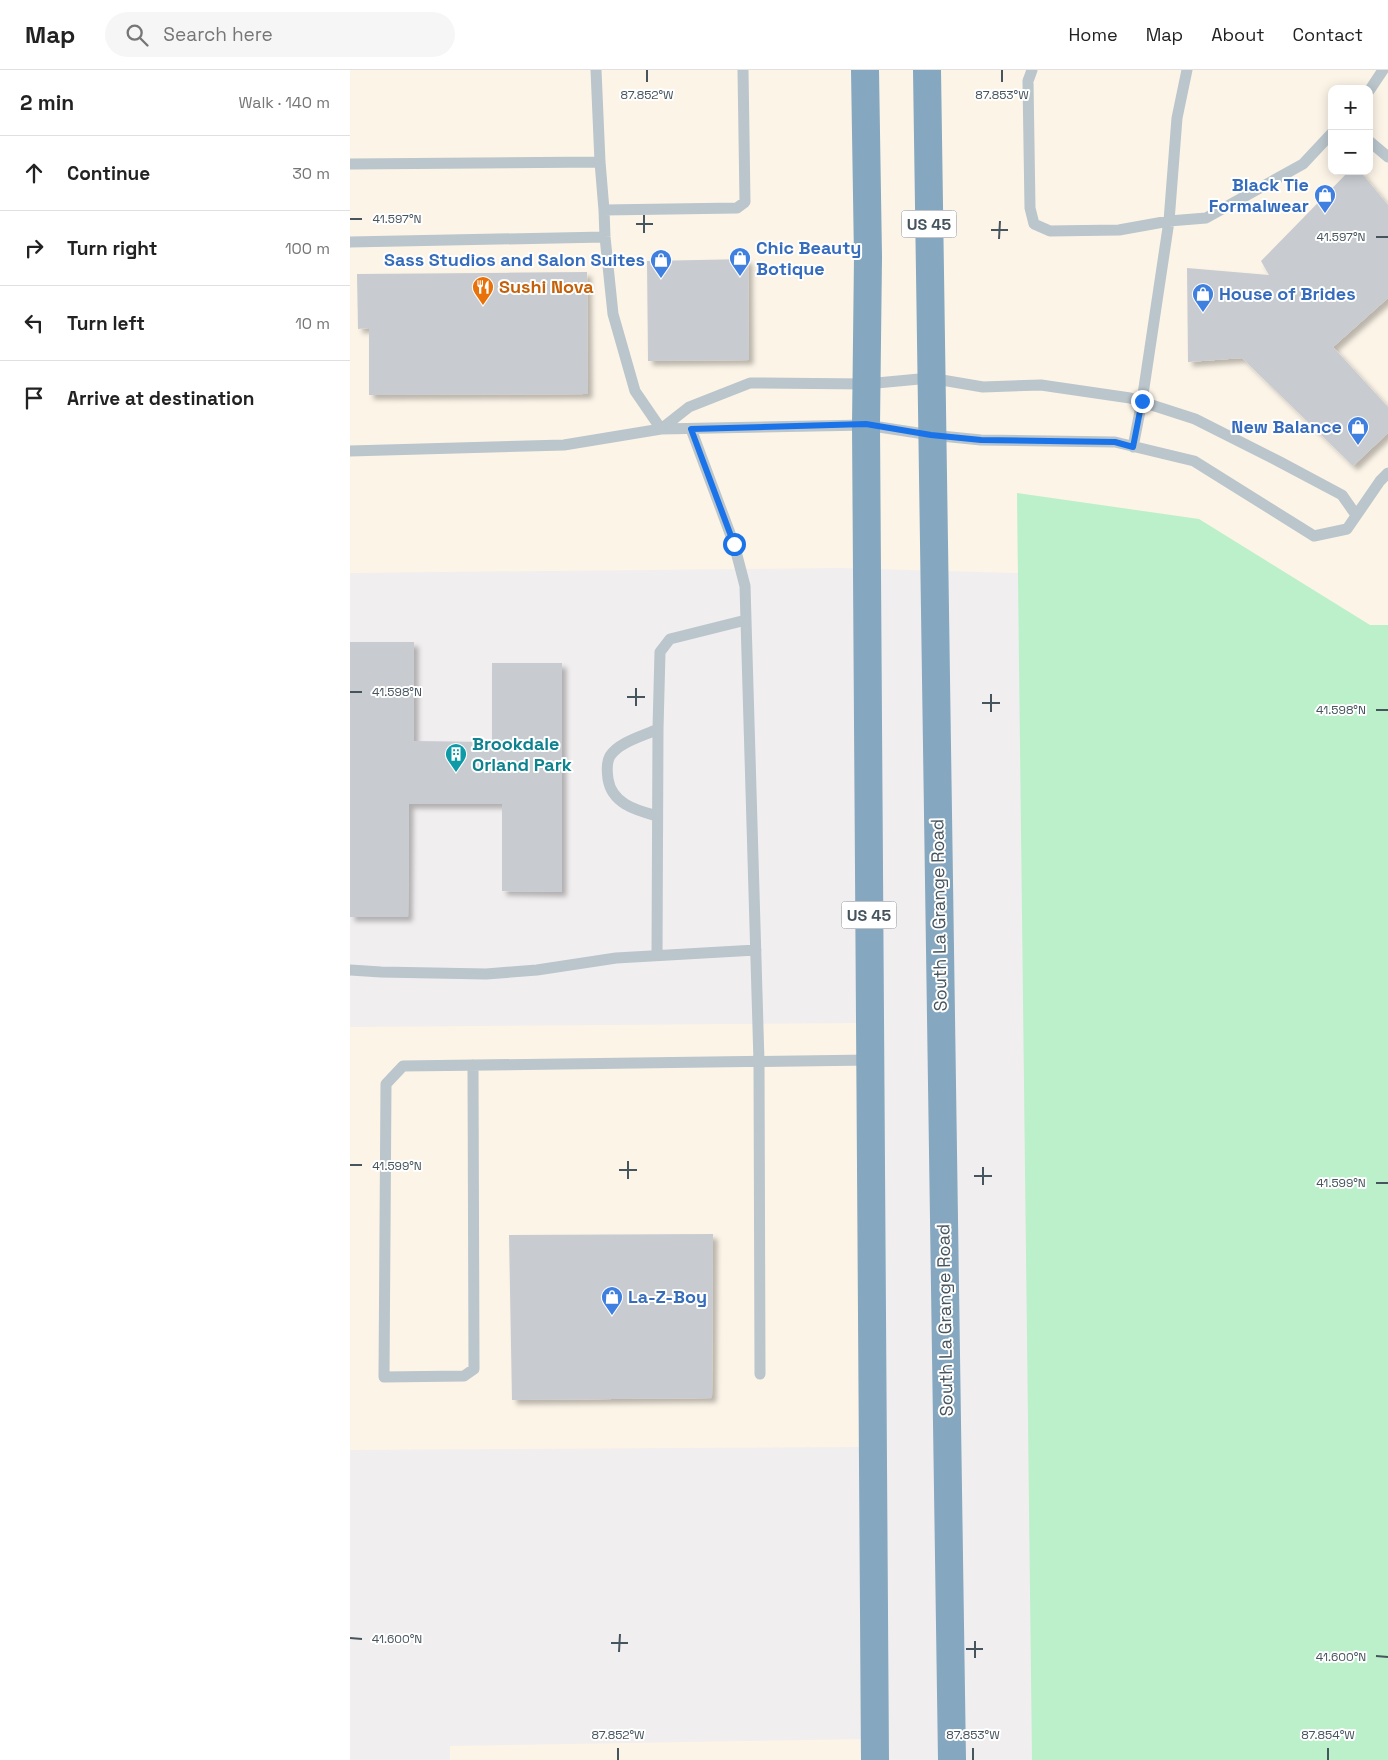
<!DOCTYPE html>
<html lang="en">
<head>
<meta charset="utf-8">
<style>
  :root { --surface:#fff; --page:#f6f6f6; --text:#222; --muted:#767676; --line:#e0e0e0 }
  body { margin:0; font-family:"Space Grotesk",sans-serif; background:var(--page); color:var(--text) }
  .controls { position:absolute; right:15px; top:15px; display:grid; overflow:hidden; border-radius:10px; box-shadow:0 2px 12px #0003 }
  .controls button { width:45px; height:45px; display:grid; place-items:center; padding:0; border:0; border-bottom:1px solid var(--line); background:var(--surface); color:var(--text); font:25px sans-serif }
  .stop { position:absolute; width:15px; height:15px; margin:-11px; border:4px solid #1a73e8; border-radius:50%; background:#fff }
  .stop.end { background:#1a73e8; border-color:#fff; box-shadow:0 1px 5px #0008 }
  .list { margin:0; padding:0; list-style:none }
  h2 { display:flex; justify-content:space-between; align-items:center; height:65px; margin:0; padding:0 20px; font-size:21px }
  h2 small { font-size:16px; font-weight:400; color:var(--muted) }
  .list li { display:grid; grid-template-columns:32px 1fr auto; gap:15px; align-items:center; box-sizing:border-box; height:75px; padding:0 20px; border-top:1px solid var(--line) }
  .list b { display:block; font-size:19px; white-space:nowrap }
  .list em { font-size:16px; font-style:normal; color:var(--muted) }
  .icon { flex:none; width:28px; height:28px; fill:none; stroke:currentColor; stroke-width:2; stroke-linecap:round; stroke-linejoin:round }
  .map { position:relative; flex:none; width:1038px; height:1690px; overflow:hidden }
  header { display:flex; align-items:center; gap:30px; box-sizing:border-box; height:70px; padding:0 25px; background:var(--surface); border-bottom:1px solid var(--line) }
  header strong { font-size:24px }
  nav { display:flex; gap:28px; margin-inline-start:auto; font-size:18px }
  .search { width:350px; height:45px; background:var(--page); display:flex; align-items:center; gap:12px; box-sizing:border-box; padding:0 18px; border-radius:28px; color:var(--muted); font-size:19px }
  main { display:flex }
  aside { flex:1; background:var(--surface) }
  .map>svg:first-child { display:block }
  .commercial { fill:#fcf4e7; fill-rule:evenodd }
  .green { fill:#bbf0ca }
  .building { fill:#c8ccd1; filter:url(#shadow) }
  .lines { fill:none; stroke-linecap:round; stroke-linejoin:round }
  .lane { stroke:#bac5cc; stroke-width:11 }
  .highway { stroke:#85a7bf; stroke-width:28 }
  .route { stroke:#1a73e8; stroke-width:6 }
  .ticks { fill:none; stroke:#46545d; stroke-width:2 }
  .labels { text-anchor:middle; stroke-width:4; stroke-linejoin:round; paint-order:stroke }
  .shield { fill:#fff; stroke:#7e878e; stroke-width:1 }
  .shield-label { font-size:16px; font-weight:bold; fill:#46545d }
  .shop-label { font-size:18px; font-weight:bold; fill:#366cbe; stroke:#fff; text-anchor:end }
  .food-label { font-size:18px; font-weight:bold; fill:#c56008; stroke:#fff; text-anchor:start }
  .culture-label { font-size:18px; font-weight:bold; fill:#0d838f; stroke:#fff; text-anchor:start }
  .street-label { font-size:18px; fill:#46545d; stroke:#fff }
  .ticks-label { font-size:12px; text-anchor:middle; fill:#46545d; stroke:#fff; stroke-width:4; stroke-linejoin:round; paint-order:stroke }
</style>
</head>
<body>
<header>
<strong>Map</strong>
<div class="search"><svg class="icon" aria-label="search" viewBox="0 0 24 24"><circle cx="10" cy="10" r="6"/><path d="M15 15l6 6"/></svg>Search here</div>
<nav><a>Home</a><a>Map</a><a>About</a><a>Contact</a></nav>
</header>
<main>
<aside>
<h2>2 min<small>Walk · 140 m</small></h2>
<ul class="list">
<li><svg class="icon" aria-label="ahead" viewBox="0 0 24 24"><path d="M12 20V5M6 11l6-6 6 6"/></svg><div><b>Continue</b></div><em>30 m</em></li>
<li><svg class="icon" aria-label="right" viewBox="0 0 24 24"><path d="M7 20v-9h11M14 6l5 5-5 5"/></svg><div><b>Turn right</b></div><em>100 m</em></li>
<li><svg class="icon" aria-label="left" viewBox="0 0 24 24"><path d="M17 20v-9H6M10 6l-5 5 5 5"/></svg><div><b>Turn left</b></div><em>10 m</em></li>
<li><svg class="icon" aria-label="arrive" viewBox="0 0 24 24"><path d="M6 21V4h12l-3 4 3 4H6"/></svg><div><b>Arrive at destination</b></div></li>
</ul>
</aside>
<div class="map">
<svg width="1038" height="1690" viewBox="0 0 1038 1690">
  <defs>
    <filter id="shadow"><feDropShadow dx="4.5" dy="4.5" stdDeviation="2.5" flood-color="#0004"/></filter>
  </defs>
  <rect width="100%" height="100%" fill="#f1eeef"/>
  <path class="commercial" d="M 0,0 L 1038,0 L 1038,555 L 1020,555 L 667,423 L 668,503 L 489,498 L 0,503 ZM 982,19 L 1019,19 L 1019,101 L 982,101 Z
    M 510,953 L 509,1377 L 0,1380 L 0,957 Z
    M 518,1669 L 518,1690 L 100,1690 L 100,1676 Z"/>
  <path class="green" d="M 667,423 L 849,449 L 1020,555 L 1038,555 L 1038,1690 L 682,1690 Z"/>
  <path class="building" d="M 999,101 L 1010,101 L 1038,135 L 1038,228 L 983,277 L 1038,337 L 1038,363 L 1003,396 L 892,288 L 838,292 L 837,198 L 919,205 L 911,191 Z
    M 398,189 L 399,290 L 298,291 L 297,191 Z
    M 237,202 L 238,324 L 19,325 L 19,258 L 8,259 L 7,204 Z
    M 0,572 L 64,572 L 64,671 L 142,672 L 142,593 L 212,593 L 212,822 L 152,821 L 152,734 L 59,734 L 58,847 L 0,847 Z
    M 363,1164 L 362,1328 L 162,1330 L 159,1165 Z"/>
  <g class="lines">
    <path class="lane" d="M 246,0 L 250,92 L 254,140
      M 682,0 L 678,11 L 680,138 L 684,154 L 700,161 L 769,160 L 819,151 L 856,148 L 953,94 L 982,63
      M 1019,21 L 1033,0
      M 1019,71 L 1038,87
      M 0,94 L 250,92
      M 0,172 L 255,167
      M 311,359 L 339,337 L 400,313 L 516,314 L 580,308 L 633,317 L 691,315 L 780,328 L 845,349 L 930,392 L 992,425 L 1006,445
      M 311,359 L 285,321 L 263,244 L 255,167 L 254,140 L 387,138 L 395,132 L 393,0
      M 341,359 L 384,474 L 395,516 L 409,992 L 410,1304
      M 783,377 L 792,331 L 819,151 L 827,48 L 837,0
      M 0,381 L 214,375 L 311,359 L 516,355 L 581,365 L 631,370 L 765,372 L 844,391 L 964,466 L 997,459 L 1030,411 L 1038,403
      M 307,746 C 286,740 262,734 258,709 C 257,702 256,693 260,686 C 269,672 293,666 308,659
      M 307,885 L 308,659 L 310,582 L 320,569 L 396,550
      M 0,900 L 31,902 L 136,904 L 187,900 L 266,888 L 406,880
      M 123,995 L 124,1299 L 114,1306 L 34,1307 L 36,1014 L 53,996 L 520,990"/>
    <path class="highway" d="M 515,0 L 518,187 L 516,355 L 525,1690
      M 577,0 L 602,1690"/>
  </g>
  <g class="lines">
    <path class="route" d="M 384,474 L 341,359 L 516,354 L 581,365 L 631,370 L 765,372 L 783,377 L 792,331"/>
  </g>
  <path class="ticks" d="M 297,12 L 297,0M 652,12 L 652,0M 0,149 L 12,149M 286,154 L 303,154M 641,160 L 658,160M 294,163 L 294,145M 1026,167 L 1038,167M 649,169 L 650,151M 0,622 L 12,622M 277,627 L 295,627M 632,633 L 650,633M 286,636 L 286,618M 1026,640 L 1038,640M 641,642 L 641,624M 0,1095 L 12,1095M 269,1100 L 287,1100M 624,1106 L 642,1106M 278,1109 L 278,1091M 1026,1113 L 1038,1113M 633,1115 L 633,1097M 0,1568 L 12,1569M 261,1573 L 278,1573M 616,1579 L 633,1579M 269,1582 L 270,1564M 1026,1586 L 1038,1587M 625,1588 L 625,1571M 268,1690 L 268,1678M 623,1690 L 623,1678M 978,1690 L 978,1678"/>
  <defs>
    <g id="shop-pin" transform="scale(1.125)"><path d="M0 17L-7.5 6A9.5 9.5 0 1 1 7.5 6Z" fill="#3f7fe0" stroke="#fff"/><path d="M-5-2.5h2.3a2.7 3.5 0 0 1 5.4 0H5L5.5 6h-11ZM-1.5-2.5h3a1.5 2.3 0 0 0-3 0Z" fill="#fff"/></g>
    <g id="restaurant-pin" transform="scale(1.125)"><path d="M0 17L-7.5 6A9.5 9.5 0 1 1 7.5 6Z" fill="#e8710a" stroke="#fff"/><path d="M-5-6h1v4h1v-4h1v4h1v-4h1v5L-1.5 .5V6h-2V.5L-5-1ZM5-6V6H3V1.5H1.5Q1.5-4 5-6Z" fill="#fff"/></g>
    <g id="building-pin" transform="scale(1.125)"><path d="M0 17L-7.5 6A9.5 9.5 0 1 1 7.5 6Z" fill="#0f9aa8" stroke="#fff"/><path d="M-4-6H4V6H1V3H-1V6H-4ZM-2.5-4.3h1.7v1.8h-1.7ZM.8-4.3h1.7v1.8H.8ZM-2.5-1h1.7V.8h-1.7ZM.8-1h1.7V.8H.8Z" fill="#fff"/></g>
  </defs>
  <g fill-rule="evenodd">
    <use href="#shop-pin" x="975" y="125"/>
    <use href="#shop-pin" x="390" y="188"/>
    <use href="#shop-pin" x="311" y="190"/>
    <use href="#restaurant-pin" x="133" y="217"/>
    <use href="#shop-pin" x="853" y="224"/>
    <use href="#shop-pin" x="1008" y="357"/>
    <use href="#building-pin" x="106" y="684"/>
    <use href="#shop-pin" x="262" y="1227"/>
  </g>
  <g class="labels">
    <g class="shield">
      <rect x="551.5" y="140.5" width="55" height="27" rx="4"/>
      <rect x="491.5" y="831.5" width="55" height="27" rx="4"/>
    </g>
    <g class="shield-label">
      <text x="579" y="160">US 45</text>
      <text x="519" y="851">US 45</text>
    </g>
    <g class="shop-label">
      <text x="959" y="121">Black Tie<tspan x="959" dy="21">Formalwear</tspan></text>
      <text x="406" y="184" text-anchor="start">Chic Beauty<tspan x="406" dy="21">Botique</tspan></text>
      <text x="295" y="196">Sass Studios and Salon Suites</text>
      <text x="869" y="230" text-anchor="start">House of Brides</text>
      <text x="992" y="363">New Balance</text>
      <text x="278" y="1233" text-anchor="start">La-Z-Boy</text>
    </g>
    <g class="food-label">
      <text x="149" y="223">Sushi Nova</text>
    </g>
    <g class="culture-label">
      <text x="122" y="680">Brookdale<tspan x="122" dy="21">Orland Park</tspan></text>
    </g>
    <g class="street-label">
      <text transform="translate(589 845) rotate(-91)" y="6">South La Grange Road</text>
      <text transform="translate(595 1250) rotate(-91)" y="6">South La Grange Road</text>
    </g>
  </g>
  <g class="ticks-label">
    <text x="297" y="29">87.852°W</text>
    <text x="652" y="29">87.853°W</text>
    <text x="47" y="153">41.597°N</text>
    <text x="991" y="171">41.597°N</text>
    <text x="47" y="626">41.598°N</text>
    <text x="991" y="644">41.598°N</text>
    <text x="47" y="1100">41.599°N</text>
    <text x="991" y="1117">41.599°N</text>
    <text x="47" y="1573">41.600°N</text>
    <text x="991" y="1591">41.600°N</text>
    <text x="268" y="1669">87.852°W</text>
    <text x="623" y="1669">87.853°W</text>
    <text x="978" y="1669">87.854°W</text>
  </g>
</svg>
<div class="controls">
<button>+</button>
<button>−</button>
</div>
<div class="stop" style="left:384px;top:474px"></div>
<div class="stop end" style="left:792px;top:331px"></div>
</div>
</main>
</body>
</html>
